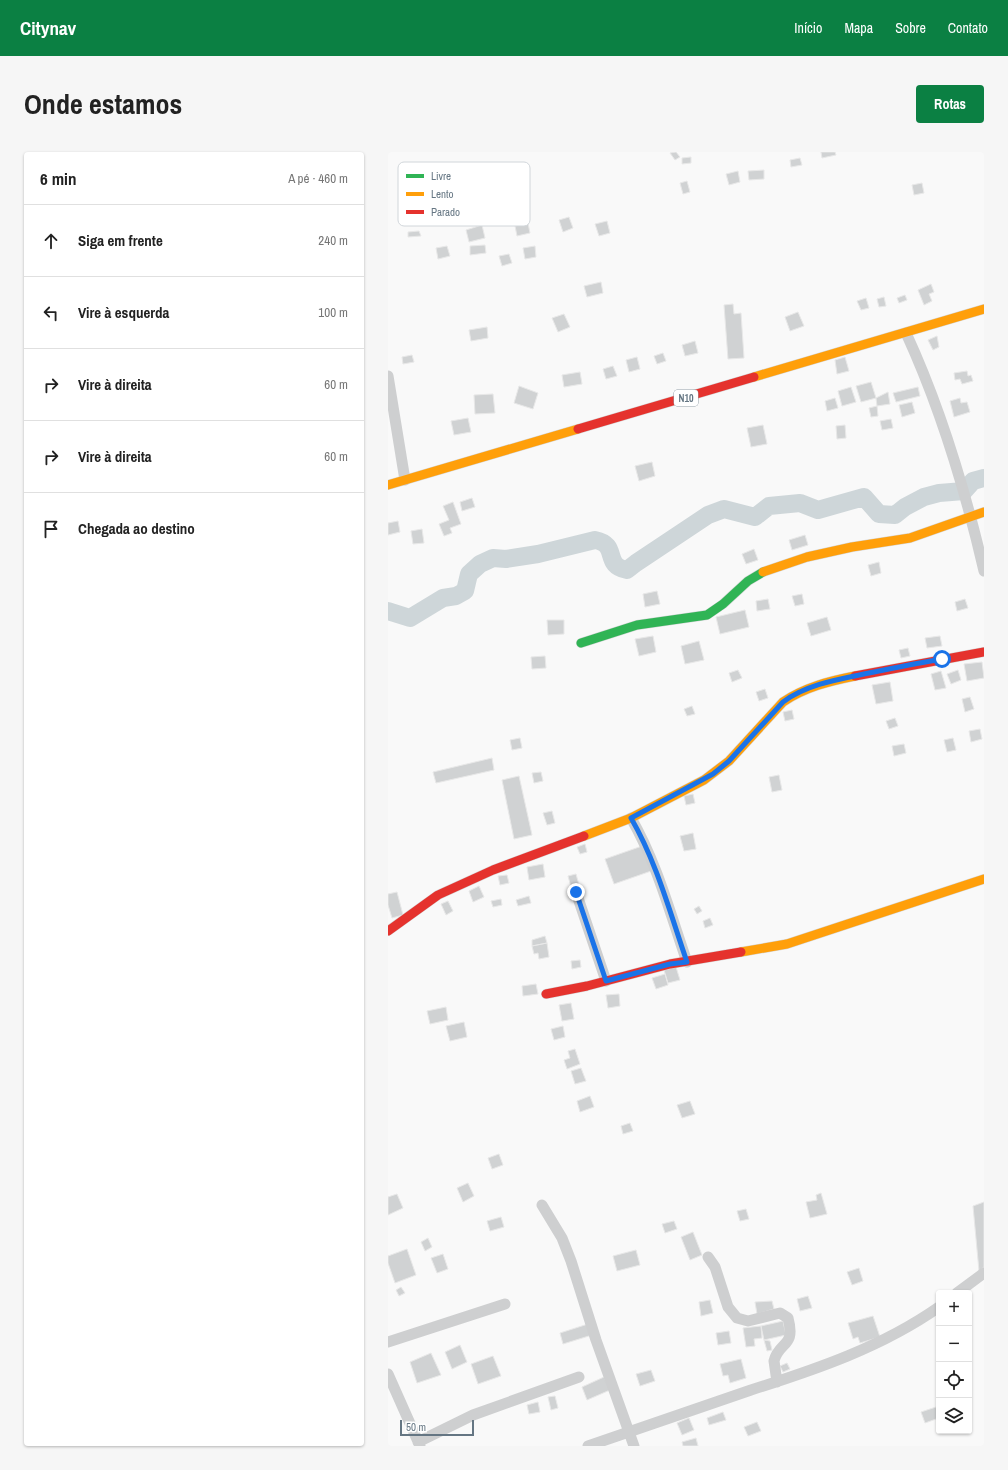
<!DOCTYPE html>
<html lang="pt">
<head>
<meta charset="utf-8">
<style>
  :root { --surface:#fff; --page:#f6f6f6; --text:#222; --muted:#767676; --line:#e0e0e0; --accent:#0b8043 }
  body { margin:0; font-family:"Archivo Narrow",sans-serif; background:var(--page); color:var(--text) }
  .controls { position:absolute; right:12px; bottom:12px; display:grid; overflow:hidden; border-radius:4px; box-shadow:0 1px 3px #0004 }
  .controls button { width:36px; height:36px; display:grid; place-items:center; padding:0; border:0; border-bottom:1px solid var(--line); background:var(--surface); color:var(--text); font:20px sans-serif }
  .scale { position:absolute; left:12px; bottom:10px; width:74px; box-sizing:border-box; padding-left:4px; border:2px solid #657683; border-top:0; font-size:11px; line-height:14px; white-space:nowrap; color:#657683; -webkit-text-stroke:3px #fff; paint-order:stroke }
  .stop { position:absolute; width:12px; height:12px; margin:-9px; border:3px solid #1a73e8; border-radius:50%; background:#fff }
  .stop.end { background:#1a73e8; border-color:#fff; box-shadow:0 1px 4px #0008 }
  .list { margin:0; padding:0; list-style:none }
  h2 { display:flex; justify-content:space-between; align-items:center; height:52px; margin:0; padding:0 16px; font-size:17px }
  h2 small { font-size:13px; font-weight:400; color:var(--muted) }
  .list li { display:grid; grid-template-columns:26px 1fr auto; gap:12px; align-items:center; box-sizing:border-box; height:72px; padding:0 16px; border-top:1px solid var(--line) }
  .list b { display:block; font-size:15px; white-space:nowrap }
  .list em { font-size:13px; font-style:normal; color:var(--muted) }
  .icon { flex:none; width:22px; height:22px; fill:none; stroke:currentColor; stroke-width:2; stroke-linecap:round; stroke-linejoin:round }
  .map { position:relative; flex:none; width:596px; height:1294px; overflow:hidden; border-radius:4px }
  header { display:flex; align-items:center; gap:24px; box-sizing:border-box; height:56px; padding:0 20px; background:var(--accent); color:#fff }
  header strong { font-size:19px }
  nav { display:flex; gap:22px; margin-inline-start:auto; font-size:14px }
  .intro { display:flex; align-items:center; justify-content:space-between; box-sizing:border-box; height:96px; padding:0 24px }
  h1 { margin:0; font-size:28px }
  .button { padding:10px 18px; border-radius:4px; background:var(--accent); color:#fff; font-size:14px; font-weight:700 }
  main { display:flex; gap:24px; padding:0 24px }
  aside { flex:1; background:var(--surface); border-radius:4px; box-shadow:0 1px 3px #0004 }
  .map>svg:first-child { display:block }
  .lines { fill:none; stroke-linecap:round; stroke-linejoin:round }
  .river { stroke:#ced6d9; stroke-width:18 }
  .building { fill:#d0d2d3; stroke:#e8e8e8 }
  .fast-casing { stroke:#d5d6d7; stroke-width:10 }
  .slow-casing { stroke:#d5d6d7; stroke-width:10 }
  .jam-casing { stroke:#d5d6d7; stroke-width:10 }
  .street { stroke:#cecfd0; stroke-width:11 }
  .fast { stroke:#30b455; stroke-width:9 }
  .slow { stroke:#ff9f0a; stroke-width:9 }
  .jam { stroke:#e5322d; stroke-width:9 }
  .route { stroke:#1a73e8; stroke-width:5 }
  .labels { text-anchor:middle; stroke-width:4; stroke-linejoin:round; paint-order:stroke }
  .shield { fill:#fff; stroke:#939fa8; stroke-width:1 }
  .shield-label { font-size:10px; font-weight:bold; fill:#657683 }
  .key { fill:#fff; stroke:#d1d6da; stroke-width:1 }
  .key-label { font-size:11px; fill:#657683 }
</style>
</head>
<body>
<header>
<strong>Citynav</strong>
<nav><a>Início</a><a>Mapa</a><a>Sobre</a><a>Contato</a></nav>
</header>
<div class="intro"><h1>Onde estamos</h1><a class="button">Rotas</a></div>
<main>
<aside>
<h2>6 min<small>A pé · 460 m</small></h2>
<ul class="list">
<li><svg class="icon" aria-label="ahead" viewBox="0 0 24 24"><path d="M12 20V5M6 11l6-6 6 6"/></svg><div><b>Siga em frente</b></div><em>240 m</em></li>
<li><svg class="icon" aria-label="left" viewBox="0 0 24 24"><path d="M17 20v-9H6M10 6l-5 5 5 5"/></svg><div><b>Vire à esquerda</b></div><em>100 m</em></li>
<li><svg class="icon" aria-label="right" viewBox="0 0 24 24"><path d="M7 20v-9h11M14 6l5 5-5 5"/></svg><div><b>Vire à direita</b></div><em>60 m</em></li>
<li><svg class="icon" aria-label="right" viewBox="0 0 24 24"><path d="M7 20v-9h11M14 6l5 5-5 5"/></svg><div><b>Vire à direita</b></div><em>60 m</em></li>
<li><svg class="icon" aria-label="arrive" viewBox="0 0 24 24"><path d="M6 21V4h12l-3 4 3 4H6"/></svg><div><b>Chegada ao destino</b></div></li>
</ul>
</aside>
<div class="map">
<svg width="596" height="1294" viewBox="0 0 596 1294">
  <rect width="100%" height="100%" fill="#f9f9f9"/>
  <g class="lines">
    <path class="river" d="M 0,459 L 22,466 L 55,446 L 68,444 L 77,439 L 81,422 L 92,412 L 105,406 L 118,407 L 150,402 L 207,388 C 232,393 214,413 239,418 L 248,411 L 320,363 L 336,357 L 367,365 L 381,354 L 412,351 L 430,358 L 476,345 L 491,362 L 507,363 L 517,355 L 536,345 L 551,341 L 576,339 L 585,329 L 596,326"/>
  </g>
  <path class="building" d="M 288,0 L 292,5 L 287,8 L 282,1 Z
    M 433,0 L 447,0 L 448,3 L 434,6 Z
    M 303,5 L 303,11 L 294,12 L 294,6 Z
    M 412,6 L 414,13 L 403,15 L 402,8 Z
    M 376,18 L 376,27 L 361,28 L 360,19 Z
    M 350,19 L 352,30 L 341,33 L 338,22 Z
    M 299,29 L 302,40 L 295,42 L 292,31 Z
    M 534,31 L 536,41 L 526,43 L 524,33 Z
    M 181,65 L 185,76 L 175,80 L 171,68 Z
    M 219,69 L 222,81 L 211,84 L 207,72 Z
    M 140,71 L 142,81 L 129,84 L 127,74 Z
    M 94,73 L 97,86 L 81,90 L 78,78 Z
    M 31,79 L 33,84 L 20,85 L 20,80 Z
    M 97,93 L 98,101 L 82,103 L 82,94 Z
    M 59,94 L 62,104 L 50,107 L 48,96 Z
    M 147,94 L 148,105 L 137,107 L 135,96 Z
    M 121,102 L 124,111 L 114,114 L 111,104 Z
    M 213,130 L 215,141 L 199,145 L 196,134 Z
    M 543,132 L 546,140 L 541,142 L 544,149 L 536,153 L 530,138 Z
    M 517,143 L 519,148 L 511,151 L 509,146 Z
    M 496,145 L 498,154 L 491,155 L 489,147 Z
    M 478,146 L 481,156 L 473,158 L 469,149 Z
    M 345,152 L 346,162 L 353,161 L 356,206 L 340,207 L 336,153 Z
    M 410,160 L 416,174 L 402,179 L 397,165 Z
    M 176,162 L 182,175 L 170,180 L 164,166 Z
    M 99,175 L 100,186 L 83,189 L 81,178 Z
    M 549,184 L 551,195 L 545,198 L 540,188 Z
    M 307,189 L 310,201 L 297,204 L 294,193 Z
    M 275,201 L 278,209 L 269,212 L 266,204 Z
    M 24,203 L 26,210 L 15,212 L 14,205 Z
    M 249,205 L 252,217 L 241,220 L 238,208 Z
    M 457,205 L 461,219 L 449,222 L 447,208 Z
    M 225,214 L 229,224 L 218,227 L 215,217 Z
    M 579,219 L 580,224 L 583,223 L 585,229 L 574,232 L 572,227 L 567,228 L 566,221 Z
    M 192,220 L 194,232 L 176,235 L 174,223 Z
    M 483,230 L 488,246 L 473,250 L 468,234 Z
    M 131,234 L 150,241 L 145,257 L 126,251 Z
    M 463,235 L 468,250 L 454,254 L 450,239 Z
    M 530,235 L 532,244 L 508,250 L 505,241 Z
    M 500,240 L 502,252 L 489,254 L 488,246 Z
    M 105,242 L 107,261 L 87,262 L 86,243 Z
    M 447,246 L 450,256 L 439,259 L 437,249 Z
    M 572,246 L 573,251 L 579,250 L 582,260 L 566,265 L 562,249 Z
    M 524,250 L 527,261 L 514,265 L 511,253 Z
    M 489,254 L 490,264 L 483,265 L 481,256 Z
    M 80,266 L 83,280 L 66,283 L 63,269 Z
    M 503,267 L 505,276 L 494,278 L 492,269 Z
    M 375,273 L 379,292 L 363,295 L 359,276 Z
    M 457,273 L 458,286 L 449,287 L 448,274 Z
    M 264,310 L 267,324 L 251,329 L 247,314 Z
    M 84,346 L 87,355 L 74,359 L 72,350 Z
    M 65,350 L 73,372 L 62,376 L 64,381 L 56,384 L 51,372 L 61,368 L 55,354 Z
    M 10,369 L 12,380 L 0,383 L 0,371 Z
    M 34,377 L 36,391 L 25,392 L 23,379 Z
    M 417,383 L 420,393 L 404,398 L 401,388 Z
    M 366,397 L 370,408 L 358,412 L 354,402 Z
    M 491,410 L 493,421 L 483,424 L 480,413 Z
    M 269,439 L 272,452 L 257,455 L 255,442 Z
    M 414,442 L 416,452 L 407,454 L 404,444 Z
    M 380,447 L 382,457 L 369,459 L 368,449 Z
    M 577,447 L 580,456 L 569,459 L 567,450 Z
    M 357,458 L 361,475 L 332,482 L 328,465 Z
    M 439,465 L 443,478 L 423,484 L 419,471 Z
    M 159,468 L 176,468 L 176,482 L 160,483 Z
    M 265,484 L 268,500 L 251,504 L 247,487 Z
    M 552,484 L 554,494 L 539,496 L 537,486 Z
    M 311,489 L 316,508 L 297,512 L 293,494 Z
    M 520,496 L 522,504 L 513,506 L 511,498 Z
    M 157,504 L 158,516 L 144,517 L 143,505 Z
    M 594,510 L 596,526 L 579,529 L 576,512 Z
    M 350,518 L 354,526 L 344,530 L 341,521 Z
    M 570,518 L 573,528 L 563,532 L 559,522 Z
    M 553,519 L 558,536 L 547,538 L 543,522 Z
    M 502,530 L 505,549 L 488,552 L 484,533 Z
    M 377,537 L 380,546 L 371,549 L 368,540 Z
    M 582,545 L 586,557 L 577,560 L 574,547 Z
    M 304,554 L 307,562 L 299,564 L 296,557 Z
    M 404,558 L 406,567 L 397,569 L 395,560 Z
    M 507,566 L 510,574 L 501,577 L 498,569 Z
    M 592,577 L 594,587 L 583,590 L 581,579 Z
    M 132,586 L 134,596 L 124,598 L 122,588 Z
    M 565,586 L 568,598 L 559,600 L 556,588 Z
    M 516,592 L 518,601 L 506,604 L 504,594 Z
    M 104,606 L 106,618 L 48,631 L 45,620 Z
    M 153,620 L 155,629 L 146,631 L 144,621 Z
    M 391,623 L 394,638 L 384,640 L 381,625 Z
    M 131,624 L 144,683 L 126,687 L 114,628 Z
    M 305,642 L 307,651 L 298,653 L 296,644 Z
    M 164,659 L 167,671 L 159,673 L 155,661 Z
    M 305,681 L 308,697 L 296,699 L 292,684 Z
    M 197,692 L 199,700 L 192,702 L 189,695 Z
    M 257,693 L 266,718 L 226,732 L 217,707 Z
    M 155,712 L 157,725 L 141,728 L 139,715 Z
    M 188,722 L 191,733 L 183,735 L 180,724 Z
    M 119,723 L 121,731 L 112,733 L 110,724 Z
    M 91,734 L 96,745 L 85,750 L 81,739 Z
    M 9,740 L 15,763 L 4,766 L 0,753 L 0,742 Z
    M 141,744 L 143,751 L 130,754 L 128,748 Z
    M 113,747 L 114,753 L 105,755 L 103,749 Z
    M 60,749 L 65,759 L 58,763 L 53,752 Z
    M 311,754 L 314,759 L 309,762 L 306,757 Z
    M 322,766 L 325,773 L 317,776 L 315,769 Z
    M 157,784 L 159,791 L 144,794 L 144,788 Z
    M 159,791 L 161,805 L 151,807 L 150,801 L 146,802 L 144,794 Z
    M 192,808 L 193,815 L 184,817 L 183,809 Z
    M 288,815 L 292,828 L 280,831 L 276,818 Z
    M 277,822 L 280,833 L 268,837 L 264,826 Z
    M 148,832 L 150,842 L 135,844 L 134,834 Z
    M 231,842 L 232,854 L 220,856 L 218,843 Z
    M 183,851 L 186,867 L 174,869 L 171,853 Z
    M 58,855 L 60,868 L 42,872 L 39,859 Z
    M 76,870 L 79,885 L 62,889 L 58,874 Z
    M 175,874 L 177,885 L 166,888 L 163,877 Z
    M 187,897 L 192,912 L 179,917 L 176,908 L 182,906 L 180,899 Z
    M 193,916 L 198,929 L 187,932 L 183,919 Z
    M 202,944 L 206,955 L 192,960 L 189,949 Z
    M 302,949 L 307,962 L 294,966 L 289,953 Z
    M 242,971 L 245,979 L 235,982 L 233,974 Z
    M 111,1002 L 115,1013 L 104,1017 L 100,1006 Z
    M 80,1031 L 86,1044 L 75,1050 L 69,1036 Z
    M 433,1041 L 439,1062 L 422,1066 L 418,1050 L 429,1048 L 428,1043 Z
    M 9,1042 L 15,1056 L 0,1063 L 0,1045 Z
    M 596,1050 L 596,1115 L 591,1119 L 585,1054 Z
    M 358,1057 L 361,1067 L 352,1069 L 349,1059 Z
    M 113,1065 L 116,1075 L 102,1079 L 99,1069 Z
    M 286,1069 L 289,1077 L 277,1081 L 274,1072 Z
    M 305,1080 L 314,1103 L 302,1108 L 293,1085 Z
    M 40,1086 L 44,1095 L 37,1099 L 33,1090 Z
    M 19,1097 L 28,1123 L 7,1131 L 0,1111 L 0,1104 Z
    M 248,1098 L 252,1113 L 229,1119 L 225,1104 Z
    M 55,1102 L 60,1117 L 49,1121 L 43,1106 Z
    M 471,1116 L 475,1129 L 464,1133 L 459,1120 Z
    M 13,1135 L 17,1141 L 11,1144 L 8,1138 Z
    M 420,1144 L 424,1156 L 412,1159 L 409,1147 Z
    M 322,1148 L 325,1161 L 313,1164 L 311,1150 Z
    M 384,1149 L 386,1157 L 369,1162 L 367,1150 Z
    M 485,1164 L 492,1185 L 472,1191 L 470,1185 L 465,1187 L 460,1171 Z
    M 395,1169 L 398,1183 L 376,1188 L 373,1174 Z
    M 200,1172 L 204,1183 L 175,1192 L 172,1181 Z
    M 373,1174 L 374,1186 L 366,1187 L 367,1194 L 358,1195 L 355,1176 Z
    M 341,1179 L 343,1191 L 330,1193 L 328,1181 Z
    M 376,1188 L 382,1189 L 384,1198 L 379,1199 Z
    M 72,1193 L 79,1210 L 64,1217 L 57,1200 Z
    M 43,1201 L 53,1223 L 29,1231 L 22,1210 Z
    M 105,1204 L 113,1224 L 90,1232 L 83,1212 Z
    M 353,1207 L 358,1226 L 342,1231 L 340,1223 L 335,1224 L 332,1212 Z
    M 399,1211 L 402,1217 L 395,1220 L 392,1214 Z
    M 263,1218 L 267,1229 L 252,1234 L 248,1222 Z
    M 216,1225 L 222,1238 L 199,1248 L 194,1235 Z
    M 167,1244 L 170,1256 L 163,1258 L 160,1245 Z
    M 150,1250 L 152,1260 L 141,1262 L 139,1253 Z
    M 548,1255 L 551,1266 L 537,1271 L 533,1260 Z
    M 335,1260 L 338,1268 L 321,1273 L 319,1266 Z
    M 301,1266 L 306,1278 L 294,1283 L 289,1271 Z
    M 369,1270 L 373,1279 L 360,1284 L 356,1275 Z
    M 308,1286 L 310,1294 L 295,1294 L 294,1290 Z"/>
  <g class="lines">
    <g class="fast-casing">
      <path id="fast" d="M 193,491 L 249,473 L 319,463 L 335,452 L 360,429 L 375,420"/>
    </g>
    <g class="slow-casing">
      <path id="slow" d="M 366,225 L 596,157
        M 0,333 L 190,277
        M 375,420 L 419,405 L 464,395 L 522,386 L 596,360
        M 196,684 L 243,666 L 316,628 L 341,609 L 395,550 C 417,535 442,529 467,524
        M 353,800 L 399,792 L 596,727"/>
    </g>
    <g class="jam-casing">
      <path id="jam" d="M 190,277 L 366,225
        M 467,524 L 596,500
        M 0,779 L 50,743 L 105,718 L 196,684
        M 158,842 L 199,834 L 282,812 L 353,800"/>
    </g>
    <path class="street" d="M 518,181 C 553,257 577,337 596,419
      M 0,224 L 17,328
      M 243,666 C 269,711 282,761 299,810
      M 188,740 L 218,829
      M 154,1053 L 174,1086 L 183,1109 L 208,1188 L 246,1294
      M 320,1105 L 327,1115 L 340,1155 L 349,1166 L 360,1169 L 392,1161 L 400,1166 C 408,1196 391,1189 386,1209 L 389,1230
      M 569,1141 L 596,1121
      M 0,1190 L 117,1152
      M 0,1222 L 32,1294
      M 30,1290 L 85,1263 L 191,1225
      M 200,1294 C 254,1275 309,1257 363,1238 C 429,1217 494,1195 551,1155"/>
    <use href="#fast" class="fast"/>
    <use href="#slow" class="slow"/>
    <use href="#jam" class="jam"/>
  </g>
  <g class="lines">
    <path class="route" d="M 188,740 L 218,829 L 282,812 L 299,810 C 282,761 269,711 243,666 L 325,622 L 341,609 L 395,550 C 419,532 452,527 481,521 C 506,516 530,511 554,507"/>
  </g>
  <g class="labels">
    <rect class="shield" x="286" y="238" width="24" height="16" rx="3"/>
    <g class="shield-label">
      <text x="298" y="250">N10</text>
    </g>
  </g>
  <rect x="10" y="10" width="132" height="64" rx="6" class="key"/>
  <rect x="18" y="22" width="18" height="4" fill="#30b455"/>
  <rect x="18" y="40" width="18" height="4" fill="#ff9f0a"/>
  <rect x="18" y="58" width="18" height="4" fill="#e5322d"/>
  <g class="key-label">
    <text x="43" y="28">Livre</text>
    <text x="43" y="46">Lento</text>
    <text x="43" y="64">Parado</text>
  </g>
</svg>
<div class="controls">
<button>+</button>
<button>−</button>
<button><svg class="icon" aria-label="locate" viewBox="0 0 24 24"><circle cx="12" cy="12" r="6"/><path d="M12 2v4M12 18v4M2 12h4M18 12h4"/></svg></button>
<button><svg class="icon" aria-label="layers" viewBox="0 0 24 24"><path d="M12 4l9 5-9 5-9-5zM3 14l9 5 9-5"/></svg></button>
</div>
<div class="scale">50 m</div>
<div class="stop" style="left:554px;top:507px"></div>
<div class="stop end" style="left:188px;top:740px"></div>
</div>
</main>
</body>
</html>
